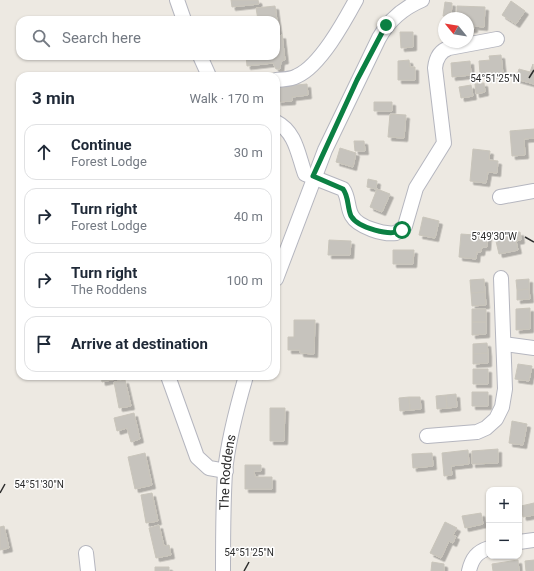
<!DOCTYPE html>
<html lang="en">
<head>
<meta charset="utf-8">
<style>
  :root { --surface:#fff; --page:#f2f2f3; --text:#1f2937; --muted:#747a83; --line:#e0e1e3 }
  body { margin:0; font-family:Roboto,sans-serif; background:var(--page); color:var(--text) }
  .controls { position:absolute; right:12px; bottom:12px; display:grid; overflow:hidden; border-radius:8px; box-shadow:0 1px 3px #0004 }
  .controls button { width:36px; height:36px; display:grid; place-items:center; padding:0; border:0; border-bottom:1px solid var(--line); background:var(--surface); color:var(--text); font:20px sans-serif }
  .compass { position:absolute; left:438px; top:12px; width:36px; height:36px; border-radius:50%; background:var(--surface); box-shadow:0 1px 3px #0004; rotate:300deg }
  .stop { position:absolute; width:12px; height:12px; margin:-9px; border:3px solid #0b8043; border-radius:50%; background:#fff }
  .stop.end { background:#0b8043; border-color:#fff; box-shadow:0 1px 4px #0008 }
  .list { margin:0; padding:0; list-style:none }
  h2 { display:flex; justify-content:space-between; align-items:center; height:52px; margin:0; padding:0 16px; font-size:17px }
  h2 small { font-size:13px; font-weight:400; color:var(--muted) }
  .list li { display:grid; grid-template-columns:26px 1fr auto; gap:12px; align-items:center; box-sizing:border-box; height:56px; margin:0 8px 8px; padding:0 8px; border:1px solid var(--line); border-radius:12px }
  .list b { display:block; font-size:15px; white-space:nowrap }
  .list p { margin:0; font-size:13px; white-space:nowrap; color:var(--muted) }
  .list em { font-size:13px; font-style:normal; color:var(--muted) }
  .icon { flex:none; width:22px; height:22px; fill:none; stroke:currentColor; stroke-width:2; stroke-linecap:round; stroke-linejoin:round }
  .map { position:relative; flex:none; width:534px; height:571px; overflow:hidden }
  .search { position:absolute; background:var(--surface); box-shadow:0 1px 3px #0004; left:16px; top:16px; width:264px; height:44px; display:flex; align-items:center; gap:10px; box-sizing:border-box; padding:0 14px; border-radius:12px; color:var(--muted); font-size:15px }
  .panel { position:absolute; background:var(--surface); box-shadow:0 1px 3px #0004; left:16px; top:72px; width:264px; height:308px; border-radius:12px }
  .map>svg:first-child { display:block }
  .building { fill:#c6c3bd; stroke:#c9c5bb; filter:url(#shadow) }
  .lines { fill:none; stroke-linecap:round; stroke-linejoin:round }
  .minor-casing { stroke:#b5b6bf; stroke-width:16 }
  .minor { stroke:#fff; stroke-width:14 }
  .route { stroke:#0b8043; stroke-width:5 }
  .ticks { fill:none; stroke:#2d2d2d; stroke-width:1.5 }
  .labels { text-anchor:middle; stroke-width:3; stroke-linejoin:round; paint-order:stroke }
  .street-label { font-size:13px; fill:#2d2d2d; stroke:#fff }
  .ticks-label { font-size:10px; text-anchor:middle; fill:#2d2d2d; stroke:#fff; stroke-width:3; stroke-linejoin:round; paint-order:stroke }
</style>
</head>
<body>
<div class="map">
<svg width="534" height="571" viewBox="0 0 534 571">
  <defs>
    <filter id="shadow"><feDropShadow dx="3.5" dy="3.5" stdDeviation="0" flood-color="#0004"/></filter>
  </defs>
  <rect width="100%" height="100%" fill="#ede9e2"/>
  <path class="building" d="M 231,0 L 258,0 L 259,4 L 232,7 Z
    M 511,1 L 525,11 L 516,24 L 502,15 Z
    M 445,2 L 452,3 L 451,17 L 443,16 Z
    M 275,6 L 279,36 L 282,35 L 285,60 L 281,61 L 280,69 L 276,69 L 273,63 L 247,66 L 246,56 L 276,56 L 276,20 L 258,20 L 256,8 Z
    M 457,6 L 485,7 L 484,27 L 474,26 L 474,29 L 468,29 L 468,18 L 457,18 Z
    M 400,32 L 413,32 L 413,47 L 401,48 Z
    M 501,55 L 503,74 L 480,74 L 479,61 L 490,60 L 489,56 Z
    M 409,60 L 410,67 L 415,67 L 415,80 L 398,80 L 398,61 Z
    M 470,61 L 471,75 L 452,77 L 451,63 Z
    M 533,64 L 534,84 L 516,79 L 519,69 L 530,72 Z
    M 484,83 L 485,92 L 476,94 L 475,84 Z
    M 307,84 L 308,95 L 292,97 L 292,101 L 278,102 L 277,87 Z
    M 471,85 L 473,96 L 461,98 L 459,87 Z
    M 374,102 L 392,102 L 392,111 L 374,111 Z
    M 390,114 L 406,115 L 404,138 L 388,137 Z
    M 534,129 L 534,138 L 524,139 L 525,155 L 512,156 L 510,131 Z
    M 354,141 L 364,141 L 365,151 L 355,151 Z
    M 340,148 L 356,153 L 353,167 L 336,162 Z
    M 473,149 L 490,151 L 489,160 L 498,161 L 497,173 L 488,172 L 486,183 L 470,181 Z
    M 368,179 L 377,181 L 376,189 L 367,187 Z
    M 377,189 L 390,194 L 382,212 L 370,207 Z
    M 423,217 L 439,221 L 435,238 L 419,235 Z
    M 520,232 L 521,240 L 516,241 L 518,250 L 499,254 L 495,237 Z
    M 461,234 L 488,236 L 487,247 L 482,247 L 481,252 L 477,252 L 476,259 L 459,257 Z
    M 329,240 L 351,241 L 350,255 L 328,255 Z
    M 393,250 L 414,250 L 413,264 L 393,264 Z
    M 484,279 L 485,292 L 471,293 L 470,280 Z
    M 529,279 L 529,289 L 517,290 L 516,280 Z
    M 529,289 L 530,299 L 517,300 L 517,290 Z
    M 485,292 L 486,305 L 472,306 L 471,293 Z
    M 530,308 L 530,329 L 516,330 L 516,309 Z
    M 472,309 L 486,309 L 486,322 L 472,322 Z
    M 294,320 L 315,320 L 314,354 L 300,353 L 300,350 L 288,350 L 288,337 L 294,337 Z
    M 472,322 L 486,322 L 486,334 L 472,335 Z
    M 487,343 L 488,353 L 473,354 L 473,344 Z
    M 488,353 L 488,363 L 473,364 L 473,354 Z
    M 518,364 L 532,366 L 529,381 L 515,379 Z
    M 473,369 L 488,369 L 488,384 L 473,384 Z
    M 101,376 L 116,376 L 116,379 L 102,382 Z
    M 125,380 L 131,406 L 119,408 L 114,382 Z
    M 472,392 L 488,392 L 488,406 L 472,406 Z
    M 456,394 L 457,407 L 447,408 L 446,395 Z
    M 446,395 L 447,408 L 437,409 L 436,396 Z
    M 409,397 L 410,410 L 400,411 L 399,398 Z
    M 409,397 L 420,397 L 421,409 L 410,410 Z
    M 270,408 L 285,408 L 284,441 L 270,441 Z
    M 134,413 L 140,439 L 131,442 L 127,428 L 117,431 L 114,418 Z
    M 512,421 L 527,424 L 523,445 L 509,443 Z
    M 498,449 L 498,463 L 472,464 L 472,451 Z
    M 468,450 L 469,464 L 451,466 L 452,475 L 444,476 L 442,453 Z
    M 145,453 L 152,485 L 135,489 L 128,457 Z
    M 432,453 L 433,466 L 413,468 L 412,454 Z
    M 245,465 L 261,465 L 261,471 L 254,471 L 255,477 L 272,477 L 272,489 L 245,489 Z
    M 152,493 L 158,521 L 146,523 L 141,495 Z
    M 534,503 L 534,515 L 523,517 L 521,506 Z
    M 481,513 L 483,524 L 465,528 L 462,516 Z
    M 445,522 L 457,528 L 453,535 L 456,536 L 453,543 L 449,541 L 441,558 L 430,553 Z
    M 159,525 L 164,546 L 169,545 L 171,555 L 156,558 L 149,528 Z
    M 4,526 L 9,548 L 0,550 L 0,527 Z
    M 518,560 L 519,571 L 493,571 L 492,564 Z
    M 534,560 L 534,571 L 526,571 L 525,561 Z
    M 432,562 L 444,564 L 444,571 L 431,571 Z
    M 155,567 L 169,567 L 169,571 L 155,571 Z"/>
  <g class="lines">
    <g class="minor-casing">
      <g id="minor">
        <path d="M 177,0 L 184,20"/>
        <path d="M 200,56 L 209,76"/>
        <path d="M 276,80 C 284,79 290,80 297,76 C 320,66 344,22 356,0"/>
        <path d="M 276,122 C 296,132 298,155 305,174 L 343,189 C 349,197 347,208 352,216 C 358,227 384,235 396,233 L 405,226 L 416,188 L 444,143 L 435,68 C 436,59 439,51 449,48 L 497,39"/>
        <path d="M 500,197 L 534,191"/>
        <path d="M 276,279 L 325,150 L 379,38 C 389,20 403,8 422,0"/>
        <path d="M 504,344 L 534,348"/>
        <path d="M 168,376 L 197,457 L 209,468 L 226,471"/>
        <path d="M 427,436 L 477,432 L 486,428 L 496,419 L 502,407 L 505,389 L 501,278"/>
        <path d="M 519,542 L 534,540"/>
        <path d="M 86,553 L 88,571"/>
        <path id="s1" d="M 223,571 C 223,538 223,505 225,472 C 228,440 237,407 246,376"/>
        <path d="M 469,571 C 472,558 477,552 489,548"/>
      </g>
    </g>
    <use href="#minor" class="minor"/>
  </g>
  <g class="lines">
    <path class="route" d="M 386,25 L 357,80 L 313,176 L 343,189 C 349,197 347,207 351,216 C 358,228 391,237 402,230"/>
  </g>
  <path class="ticks" d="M 529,78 L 534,70M 525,237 L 534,242M 0,493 L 5,484M 244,571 L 249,562"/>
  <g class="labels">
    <g class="street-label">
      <text dy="5" stroke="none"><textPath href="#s1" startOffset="99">The Roddens</textPath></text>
    </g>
  </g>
  <g class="ticks-label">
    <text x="495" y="82">54°51'25"N</text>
    <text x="494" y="240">5°49'30"W</text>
    <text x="39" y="488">54°51'30"N</text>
    <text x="249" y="556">54°51'25"N</text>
  </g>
</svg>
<div class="controls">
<button>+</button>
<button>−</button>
</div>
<svg class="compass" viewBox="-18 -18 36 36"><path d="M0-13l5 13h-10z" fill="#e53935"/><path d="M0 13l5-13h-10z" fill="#747a83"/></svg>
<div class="stop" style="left:402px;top:230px"></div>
<div class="stop end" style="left:386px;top:25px"></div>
<div class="search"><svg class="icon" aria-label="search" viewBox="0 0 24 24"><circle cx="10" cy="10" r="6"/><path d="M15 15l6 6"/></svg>Search here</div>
<section class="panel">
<h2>3 min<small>Walk · 170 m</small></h2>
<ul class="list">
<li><svg class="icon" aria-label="ahead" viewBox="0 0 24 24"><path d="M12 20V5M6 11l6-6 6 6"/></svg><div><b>Continue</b><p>Forest Lodge</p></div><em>30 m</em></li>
<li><svg class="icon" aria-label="right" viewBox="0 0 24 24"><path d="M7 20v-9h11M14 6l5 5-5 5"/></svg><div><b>Turn right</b><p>Forest Lodge</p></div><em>40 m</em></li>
<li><svg class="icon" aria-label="right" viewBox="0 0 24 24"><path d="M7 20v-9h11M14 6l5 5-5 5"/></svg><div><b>Turn right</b><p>The Roddens</p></div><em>100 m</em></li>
<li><svg class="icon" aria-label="arrive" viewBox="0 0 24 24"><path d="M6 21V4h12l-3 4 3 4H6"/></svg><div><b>Arrive at destination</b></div></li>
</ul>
</section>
</div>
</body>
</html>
